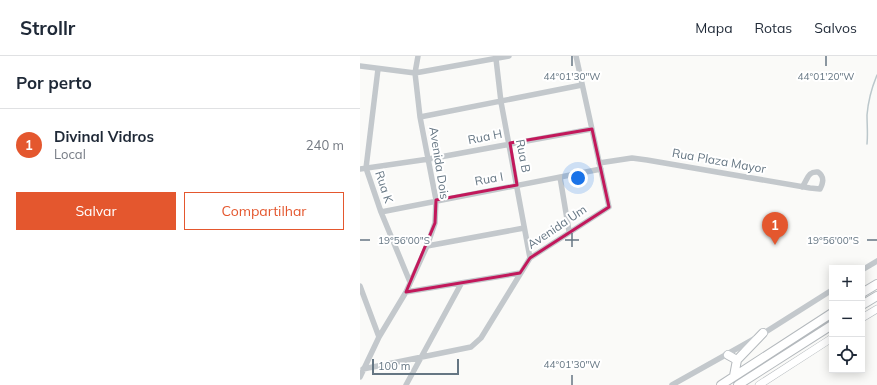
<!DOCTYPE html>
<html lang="pt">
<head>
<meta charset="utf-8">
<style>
  :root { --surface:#fff; --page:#f6f6f7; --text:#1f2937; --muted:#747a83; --line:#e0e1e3; --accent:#e4572e }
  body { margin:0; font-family:Mulish,sans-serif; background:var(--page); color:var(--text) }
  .controls { position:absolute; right:12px; bottom:12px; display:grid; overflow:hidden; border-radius:0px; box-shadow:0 2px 10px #0003 }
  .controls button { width:36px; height:36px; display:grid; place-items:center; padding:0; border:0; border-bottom:1px solid var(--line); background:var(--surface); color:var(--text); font:20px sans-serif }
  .scale { position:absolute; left:12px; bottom:10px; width:87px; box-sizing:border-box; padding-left:4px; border:2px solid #657683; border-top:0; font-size:11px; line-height:14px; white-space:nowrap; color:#657683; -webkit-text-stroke:3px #fff; paint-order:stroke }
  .you { position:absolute; left:218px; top:122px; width:14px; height:14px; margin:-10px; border:3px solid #fff; border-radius:50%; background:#1a73e8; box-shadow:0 0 0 6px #1a73e833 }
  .badge { display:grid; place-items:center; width:26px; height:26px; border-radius:50%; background:var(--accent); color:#fff; font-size:13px; font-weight:700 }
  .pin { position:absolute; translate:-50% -33px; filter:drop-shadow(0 1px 2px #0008) }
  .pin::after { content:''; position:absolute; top:21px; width:14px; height:12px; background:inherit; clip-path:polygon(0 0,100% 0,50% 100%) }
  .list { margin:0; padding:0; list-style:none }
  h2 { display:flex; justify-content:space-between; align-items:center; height:52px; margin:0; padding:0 16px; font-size:17px }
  h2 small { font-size:13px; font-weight:400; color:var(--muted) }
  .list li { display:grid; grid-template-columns:26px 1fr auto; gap:12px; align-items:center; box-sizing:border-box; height:72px; padding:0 16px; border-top:1px solid var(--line) }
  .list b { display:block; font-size:15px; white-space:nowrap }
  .list p { margin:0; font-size:13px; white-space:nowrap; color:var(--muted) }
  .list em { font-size:13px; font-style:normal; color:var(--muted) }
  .actions { display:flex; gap:8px; padding:12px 16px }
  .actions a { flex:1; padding:9px 0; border:1px solid var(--accent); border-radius:0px; text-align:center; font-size:14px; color:var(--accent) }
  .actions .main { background:var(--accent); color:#fff }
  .icon { flex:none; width:22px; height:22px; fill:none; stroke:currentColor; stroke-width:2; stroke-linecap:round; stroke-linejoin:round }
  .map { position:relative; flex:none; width:517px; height:329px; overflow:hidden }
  header { display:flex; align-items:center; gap:24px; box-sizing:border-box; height:56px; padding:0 20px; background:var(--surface); border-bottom:1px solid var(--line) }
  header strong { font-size:19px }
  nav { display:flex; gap:22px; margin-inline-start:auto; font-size:14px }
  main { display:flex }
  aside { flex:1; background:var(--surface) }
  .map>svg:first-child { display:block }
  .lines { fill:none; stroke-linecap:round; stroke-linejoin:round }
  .stream { stroke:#bbc7cb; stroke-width:1.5 }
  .major-casing { stroke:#b5babe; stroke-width:8 }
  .highway-casing { stroke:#b4b9bd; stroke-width:10 }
  .minor { stroke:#c3c8cc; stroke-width:5.5 }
  .major { stroke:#fff; stroke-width:7 }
  .highway { stroke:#fff; stroke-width:8 }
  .marked { fill:none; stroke:#c2185b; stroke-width:3; stroke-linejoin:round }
  .ticks { fill:none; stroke:#657683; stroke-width:1.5 }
  .labels { text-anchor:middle; stroke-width:4; stroke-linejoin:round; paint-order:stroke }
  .street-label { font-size:12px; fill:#657683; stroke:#fff }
  .ticks-label { font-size:10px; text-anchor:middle; fill:#657683; stroke:#fff; stroke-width:4; stroke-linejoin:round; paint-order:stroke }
</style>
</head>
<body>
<header>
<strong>Strollr</strong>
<nav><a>Mapa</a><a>Rotas</a><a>Salvos</a></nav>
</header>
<main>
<aside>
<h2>Por perto<small></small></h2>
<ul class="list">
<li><span class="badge">1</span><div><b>Divinal Vidros</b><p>Local</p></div><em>240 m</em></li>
</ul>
<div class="actions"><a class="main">Salvar</a><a>Compartilhar</a></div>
</aside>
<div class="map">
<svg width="517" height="329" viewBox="0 0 517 329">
  <rect width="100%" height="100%" fill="#fafaf8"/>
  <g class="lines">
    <path class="stream" d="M 507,88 C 508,78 507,69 507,59 C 508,47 512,31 517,19"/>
    <g class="major-casing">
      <path id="major" d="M 502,262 L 517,253
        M 399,329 L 472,282"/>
    </g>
    <g class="highway-casing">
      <path id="highway" d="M 502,237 L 517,228
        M 502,249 L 517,240
        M 368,299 L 377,304
        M 374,320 L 377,304 L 403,277
        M 361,329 L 472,257
        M 378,329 L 472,269"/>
    </g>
    <path class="minor" d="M 136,3 L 141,46 L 170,202
      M 0,10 L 55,17 L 149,0
      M 18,13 L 6,112 L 21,156 L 50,226
      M 60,61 L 222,29
      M 239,107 L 272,102 L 287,104 L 450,132 L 460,133 C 463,127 465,121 458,116 C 447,115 448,124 442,131
      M 0,113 L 69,103 L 232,73
      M 200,121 L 209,175
      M 21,156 L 241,113
      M 67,190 L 164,172
      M 502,214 L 517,205
      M 0,230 L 19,281
      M 46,236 L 160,217
      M 401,279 L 472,234
      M 3,313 L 111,291 L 121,282 L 170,202 L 249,151 L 216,0
      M 0,321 L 19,281 L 46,236 L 67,190 L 75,167 L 76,144 L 60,61 L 55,17 L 58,0
      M 46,329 L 101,228
      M 312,329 L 394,283"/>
    <use href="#major" class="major"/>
    <use href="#highway" class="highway"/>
  </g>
  <path class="marked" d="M 232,73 L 249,151 L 170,202 L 160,217 L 46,236 L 75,167 L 76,144 L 157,129 L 150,87 Z"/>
  <path class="ticks" d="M 212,0 L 212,10M 466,0 L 466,10M 212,177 L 212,191M 0,184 L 10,184M 205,184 L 219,184M 507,184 L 517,184M 212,319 L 212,329"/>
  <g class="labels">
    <g class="street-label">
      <text transform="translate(125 81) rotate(-11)" y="4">Rua H</text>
      <text transform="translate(163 100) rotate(79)" y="4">Rua B</text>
      <text transform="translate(359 105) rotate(10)" y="4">Rua Plaza Mayor</text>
      <text transform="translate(79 107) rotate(81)" y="4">Avenida Dois</text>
      <text transform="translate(129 123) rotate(-10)" y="4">Rua I</text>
      <text transform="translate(24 131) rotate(72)" y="4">Rua K</text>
      <text transform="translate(197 171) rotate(-34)" y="4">Avenida Um</text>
    </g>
  </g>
  <g class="ticks-label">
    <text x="212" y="24">44°01'30"W</text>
    <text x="466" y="24">44°01'20"W</text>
    <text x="44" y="188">19°56'00"S</text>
    <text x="473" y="188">19°56'00"S</text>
    <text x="212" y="312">44°01'30"W</text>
  </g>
</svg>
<div class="controls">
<button>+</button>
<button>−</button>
<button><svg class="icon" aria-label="locate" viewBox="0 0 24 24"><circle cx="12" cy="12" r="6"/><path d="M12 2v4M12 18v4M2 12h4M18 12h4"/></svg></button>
</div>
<div class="scale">100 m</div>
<div class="you"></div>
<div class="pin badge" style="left:415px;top:189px">1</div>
</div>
</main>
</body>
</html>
